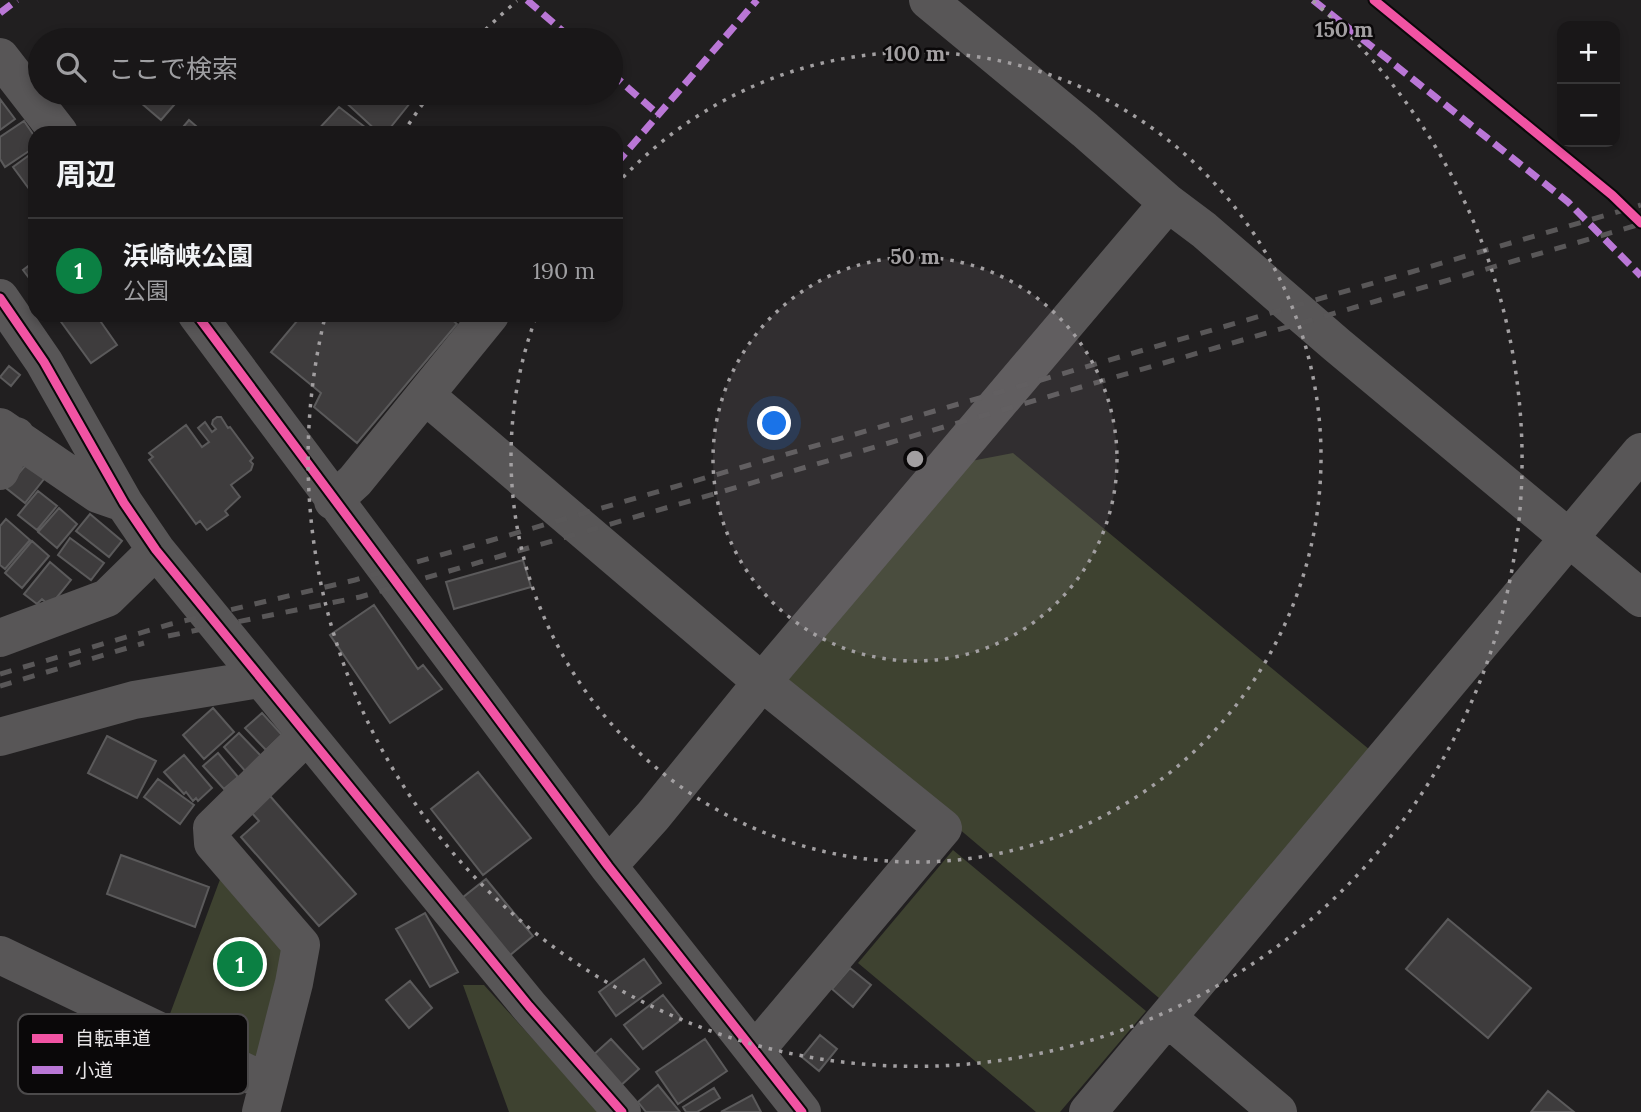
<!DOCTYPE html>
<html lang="ja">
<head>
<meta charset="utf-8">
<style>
  :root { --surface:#191718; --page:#222021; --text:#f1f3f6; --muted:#9f9fa2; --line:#373637; --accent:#0b8043 }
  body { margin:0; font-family:Lora,"Noto Sans JP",serif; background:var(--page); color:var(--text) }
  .controls { position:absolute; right:21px; top:21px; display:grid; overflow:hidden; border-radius:14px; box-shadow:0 4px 10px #0003 }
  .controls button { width:63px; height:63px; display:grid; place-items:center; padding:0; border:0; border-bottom:2px solid var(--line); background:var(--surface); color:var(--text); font:35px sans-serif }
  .you { position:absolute; left:775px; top:424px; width:24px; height:24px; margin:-18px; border:5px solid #fff; border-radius:50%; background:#1a73e8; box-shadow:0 0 0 10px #1a73e833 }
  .badge { display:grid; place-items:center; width:46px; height:46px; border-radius:50%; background:var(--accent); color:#fff; font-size:23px; font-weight:700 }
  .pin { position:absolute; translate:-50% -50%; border:4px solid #fff; box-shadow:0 2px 7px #0006 }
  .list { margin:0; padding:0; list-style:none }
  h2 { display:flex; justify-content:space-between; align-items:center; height:91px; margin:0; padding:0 28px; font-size:30px }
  h2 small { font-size:23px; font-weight:400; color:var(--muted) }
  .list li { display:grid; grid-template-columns:46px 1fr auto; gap:21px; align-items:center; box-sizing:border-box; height:105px; padding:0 28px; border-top:2px solid var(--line) }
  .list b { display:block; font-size:26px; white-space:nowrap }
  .list p { margin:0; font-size:23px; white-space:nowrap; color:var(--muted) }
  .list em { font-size:23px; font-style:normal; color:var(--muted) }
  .icon { flex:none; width:38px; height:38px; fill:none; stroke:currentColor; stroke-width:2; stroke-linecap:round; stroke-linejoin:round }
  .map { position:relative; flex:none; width:1641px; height:1112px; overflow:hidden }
  .search { position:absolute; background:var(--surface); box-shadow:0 4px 10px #0003; left:28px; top:28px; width:595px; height:77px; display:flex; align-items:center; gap:18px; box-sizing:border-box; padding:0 24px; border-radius:38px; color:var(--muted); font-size:26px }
  .panel { position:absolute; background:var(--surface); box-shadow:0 4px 10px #0003; left:28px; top:126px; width:595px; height:196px; border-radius:21px }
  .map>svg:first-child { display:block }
  .green { fill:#3e4230 }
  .building { fill:#3e3c3d; stroke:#5b5a5b; stroke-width:2 }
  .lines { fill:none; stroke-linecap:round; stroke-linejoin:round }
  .minor { stroke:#585657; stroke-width:38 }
  .rail { stroke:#595758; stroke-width:5; stroke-dasharray:12 12; stroke-linecap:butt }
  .quiet { stroke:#ba77d6; stroke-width:7; stroke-dasharray:14 7; stroke-linecap:butt }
  .cycleway-casing { stroke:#0a0809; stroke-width:13 }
  .cycleway { stroke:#f153a3; stroke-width:9 }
  .ring { fill:none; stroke:#a29fa1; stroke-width:3.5; stroke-dasharray:3.5 7 }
  .key { fill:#0a0809; stroke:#4c4a4b; stroke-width:2 }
  .key-label { font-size:19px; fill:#e7e4e6 }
  .centre { fill:#a29fa1; stroke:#0a0809; stroke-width:3.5 }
  .ring-label { font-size:21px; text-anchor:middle; font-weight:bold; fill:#a29fa1; stroke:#0a0809; stroke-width:5; stroke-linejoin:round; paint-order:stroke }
</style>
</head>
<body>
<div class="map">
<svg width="1641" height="1112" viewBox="0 0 1641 1112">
  <rect width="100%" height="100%" fill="#211f20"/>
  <path class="green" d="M 1013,453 L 1370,750 L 1159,998 L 783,680 L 966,462 Z
    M 953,850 L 1146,1011 L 1060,1112 L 1036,1112 L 858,963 Z
    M 225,866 L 295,947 L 263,1064 L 164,1030 Z
    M 463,985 L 484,985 L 599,1112 L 509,1112 Z"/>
  <path class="building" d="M 138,93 L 160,93 L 174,105 L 161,120 L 134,97 Z
    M 347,93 L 418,93 L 386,133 L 379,133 L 342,99 Z
    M 0,99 L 15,119 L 0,130 Z
    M 339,107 L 370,131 L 368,133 L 315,133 Z
    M 189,120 L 204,133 L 178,133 Z
    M 24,121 L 35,137 L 35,147 L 5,167 L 0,159 L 0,137 Z
    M 35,151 L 35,197 L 13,167 Z
    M 35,261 L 35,286 L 23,270 Z
    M 65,315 L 96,315 L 117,345 L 91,363 L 59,319 Z
    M 302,315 L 447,315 L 457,324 L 357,443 L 314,407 L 321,393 L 271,352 Z
    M 9,366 L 20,375 L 11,386 L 0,377 Z
    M 217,417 L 221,417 L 228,428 L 230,427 L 253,458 L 250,461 L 253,464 L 251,470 L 231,485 L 240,497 L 225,511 L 228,515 L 207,530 L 200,521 L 196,524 L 149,460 L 153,457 L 149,453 L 186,425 L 202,447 L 209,442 L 198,428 L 205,422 L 212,432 L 216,429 L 212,424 L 213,420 Z
    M 30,460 L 48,474 L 25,503 L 6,488 Z
    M 38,491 L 57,506 L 37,530 L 18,515 Z
    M 59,508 L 77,524 L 57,548 L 38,532 Z
    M 90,514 L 122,541 L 109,557 L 76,531 Z
    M 6,519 L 30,540 L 5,569 L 0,565 L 0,526 Z
    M 70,538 L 104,563 L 91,580 L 58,555 Z
    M 32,541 L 49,556 L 22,588 L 5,573 Z
    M 523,560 L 531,587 L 454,609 L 446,582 Z
    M 50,562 L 71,580 L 50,606 L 42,599 L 37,604 L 24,594 Z
    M 374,605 L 418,669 L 423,665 L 442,689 L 390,723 L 330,635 Z
    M 213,708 L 234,732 L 204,759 L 183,735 Z
    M 262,713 L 282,735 L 266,750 L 245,728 Z
    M 239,733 L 263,758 L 247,773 L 224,747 Z
    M 107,736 L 156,761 L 137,798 L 88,773 Z
    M 218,753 L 238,777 L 224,789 L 203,766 Z
    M 184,755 L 212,788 L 198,801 L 196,798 L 193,801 L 186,792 L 184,794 L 164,772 Z
    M 478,772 L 531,838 L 483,875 L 431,809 Z
    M 158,779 L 194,805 L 180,824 L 144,797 Z
    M 270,796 L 356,894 L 319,926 L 241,837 L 259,821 L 251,812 Z
    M 121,855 L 209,887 L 195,927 L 107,894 Z
    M 486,879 L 533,936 L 509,956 L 462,898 Z
    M 425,913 L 458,972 L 430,987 L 396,929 Z
    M 1448,919 L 1531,988 L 1488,1038 L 1406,969 Z
    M 644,959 L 661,983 L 616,1016 L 599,992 Z
    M 850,968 L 871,985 L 853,1007 L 832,989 Z
    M 410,981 L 432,1008 L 409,1028 L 386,1000 Z
    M 663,995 L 682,1019 L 643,1049 L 624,1025 Z
    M 820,1035 L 837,1049 L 819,1071 L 802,1057 Z
    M 611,1039 L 639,1069 L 619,1087 L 591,1057 Z
    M 705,1039 L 727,1071 L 678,1104 L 656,1072 Z
    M 658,1085 L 680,1112 L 646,1112 L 638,1102 Z
    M 714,1088 L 720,1098 L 697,1112 L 686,1112 L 683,1107 Z
    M 1548,1091 L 1574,1112 L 1531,1112 Z
    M 752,1095 L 761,1112 L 721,1112 Z"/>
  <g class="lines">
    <path class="minor" d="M 928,0 L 1085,130 L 1168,203 L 1204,230 L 1337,345 L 1641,598
      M 0,57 L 59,133
      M 0,298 L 44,362 L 124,503 L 156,550 L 529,1006 L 622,1112
      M 197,315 L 608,866 L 802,1112
      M 425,395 L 762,682 L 943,828 L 755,1051
      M 0,427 L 98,494 L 124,503
      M 0,471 L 16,436
      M 333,501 L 355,481 L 490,315
      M 0,638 L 107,598 L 156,550
      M 0,737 L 134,700 L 259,679
      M 608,866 L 653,816 L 762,682 L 1168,203
      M 0,955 L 268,1083
      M 1168,1018 L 1278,1112
      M 261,1112 L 294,983 L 301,945 L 213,843 L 212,828 L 307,735
      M 1088,1112 L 1641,452"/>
    <path class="rail" d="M 168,636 L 360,597 L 1641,224
      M 0,674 L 171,624 L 355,580 L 1641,205
      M 0,686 L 144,643"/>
    <path class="quiet" d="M 527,0 L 573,40
      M 1313,0 L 1568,202 L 1641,276
      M 0,13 L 17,0
      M 611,73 L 659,115
      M 616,164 L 757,0"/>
    <g class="cycleway-casing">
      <path id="cycleway" d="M 1374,0 L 1612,195 L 1641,223
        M 0,298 L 44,362 L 124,503 L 156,550 L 529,1006 L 622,1112
        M 197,315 L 608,866 L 802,1112"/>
    </g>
    <use href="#cycleway" class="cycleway"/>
  </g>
  <circle cx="915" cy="459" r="202" fill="#a29fa1" fill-opacity=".12"/>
  <g class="ring">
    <circle cx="915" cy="459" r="202"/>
    <path d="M616 185A405 405 0 1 1 536 317"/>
    <path d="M403 133A607 607 0 0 1 430 94M478 37A607 607 0 0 1 517 1M1313 1A607 607 0 1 1 325 317"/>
  </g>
  <rect x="18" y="1014" width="230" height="80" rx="10" class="key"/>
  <rect x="32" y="1034" width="31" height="9" fill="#f153a3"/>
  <rect x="32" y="1066" width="31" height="8" fill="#ba77d6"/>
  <g class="key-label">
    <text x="75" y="1045">自転車道</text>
    <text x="75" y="1077">小道</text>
  </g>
  <circle cx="915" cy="459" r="10" class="centre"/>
  <g class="ring-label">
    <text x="1344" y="37">150 m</text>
    <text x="915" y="61">100 m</text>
    <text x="915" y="264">50 m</text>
  </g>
</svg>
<div class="controls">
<button>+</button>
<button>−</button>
</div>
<div class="you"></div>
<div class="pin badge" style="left:240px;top:964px">1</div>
<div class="search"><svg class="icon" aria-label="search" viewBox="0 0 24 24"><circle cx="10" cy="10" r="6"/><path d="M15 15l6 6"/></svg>ここで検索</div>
<section class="panel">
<h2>周辺<small></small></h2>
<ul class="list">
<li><span class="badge">1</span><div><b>浜崎峡公園</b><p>公園</p></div><em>190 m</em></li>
</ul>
</section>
</div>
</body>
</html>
